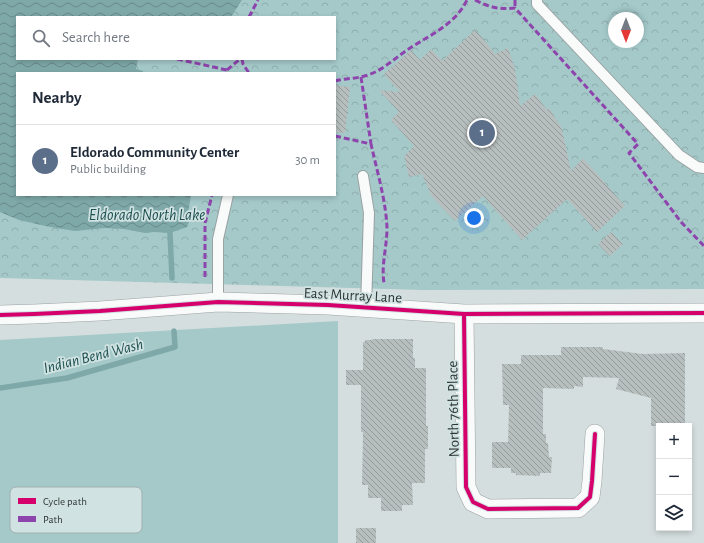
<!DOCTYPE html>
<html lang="en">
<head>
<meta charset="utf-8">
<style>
  :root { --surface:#fff; --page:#f2f2f3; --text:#1f2937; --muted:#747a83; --line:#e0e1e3; --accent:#6a7171 }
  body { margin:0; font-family:"Alegreya Sans",sans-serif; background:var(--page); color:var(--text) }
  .controls { position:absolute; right:12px; bottom:12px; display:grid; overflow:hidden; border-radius:0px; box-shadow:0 2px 6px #0003 }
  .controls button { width:36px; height:36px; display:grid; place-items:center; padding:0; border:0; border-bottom:1px solid var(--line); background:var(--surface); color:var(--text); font:20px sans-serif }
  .compass { position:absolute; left:608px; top:12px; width:36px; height:36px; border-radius:50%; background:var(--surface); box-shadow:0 2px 6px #0003; rotate:180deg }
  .you { position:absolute; left:474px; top:218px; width:14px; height:14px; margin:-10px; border:3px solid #fff; border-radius:50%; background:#1a73e8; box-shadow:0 0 0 6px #1a73e833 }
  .badge { display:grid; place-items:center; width:26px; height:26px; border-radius:50%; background:var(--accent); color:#fff; font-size:13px; font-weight:700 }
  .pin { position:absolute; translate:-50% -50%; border:2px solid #fff; box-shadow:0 1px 4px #0006 }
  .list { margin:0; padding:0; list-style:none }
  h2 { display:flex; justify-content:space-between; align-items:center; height:52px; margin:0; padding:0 16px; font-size:17px }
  h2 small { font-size:13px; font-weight:400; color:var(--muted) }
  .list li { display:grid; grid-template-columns:26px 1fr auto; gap:12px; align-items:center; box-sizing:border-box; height:72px; padding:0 16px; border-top:1px solid var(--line) }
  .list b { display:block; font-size:15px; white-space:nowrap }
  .list p { margin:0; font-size:13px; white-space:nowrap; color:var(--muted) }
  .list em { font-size:13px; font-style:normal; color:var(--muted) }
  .icon { flex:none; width:22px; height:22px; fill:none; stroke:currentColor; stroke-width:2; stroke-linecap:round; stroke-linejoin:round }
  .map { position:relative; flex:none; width:704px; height:543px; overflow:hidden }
  .search { position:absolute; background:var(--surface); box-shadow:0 2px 6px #0003; left:16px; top:16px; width:320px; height:44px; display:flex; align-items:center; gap:10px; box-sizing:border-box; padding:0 14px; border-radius:0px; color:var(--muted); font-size:15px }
  .panel { position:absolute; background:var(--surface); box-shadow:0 2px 6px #0003; left:16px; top:72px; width:320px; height:124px; border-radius:0px }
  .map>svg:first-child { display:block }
  .grass { fill:#a5c9c9 }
  .park { fill:url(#park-crowns); fill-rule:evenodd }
  .water { fill:url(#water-waves) }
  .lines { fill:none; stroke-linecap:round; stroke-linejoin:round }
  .stream { stroke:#7fa9a9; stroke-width:5.5 }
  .building { fill:url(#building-back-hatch) }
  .lane-casing { stroke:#9aa2a2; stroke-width:12 }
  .street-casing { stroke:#9aa2a2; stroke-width:20 }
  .lane { stroke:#f9fafa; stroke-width:10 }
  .street { stroke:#f9fafa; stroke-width:19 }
  .quiet { stroke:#8e44ad; stroke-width:3; stroke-dasharray:6 3; stroke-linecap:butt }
  .cycleway-casing { stroke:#d1e2e2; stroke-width:6 }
  .cycleway { stroke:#d6006c; stroke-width:4 }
  .labels { text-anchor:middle; stroke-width:3.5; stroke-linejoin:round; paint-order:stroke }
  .street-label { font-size:15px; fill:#303737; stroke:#d1e2e2 }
  .water-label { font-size:16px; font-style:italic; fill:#1e5051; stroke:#d1e2e2 }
  .key { fill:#d1e2e2; stroke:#a1afaf; stroke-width:1 }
  .key-label { font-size:11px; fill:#303737 }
</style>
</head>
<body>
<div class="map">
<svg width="704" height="543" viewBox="0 0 704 543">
  <defs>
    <pattern id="park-crowns" width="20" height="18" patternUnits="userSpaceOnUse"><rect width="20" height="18" fill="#a5c9c9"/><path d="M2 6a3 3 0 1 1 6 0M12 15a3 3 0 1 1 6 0" fill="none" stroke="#8eadad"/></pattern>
    <pattern id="water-waves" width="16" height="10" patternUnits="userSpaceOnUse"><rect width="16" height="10" fill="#7fa9a9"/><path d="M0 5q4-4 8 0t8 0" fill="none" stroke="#688a8a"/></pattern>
    <pattern id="building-back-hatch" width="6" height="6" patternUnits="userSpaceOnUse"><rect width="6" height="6" fill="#b7bebe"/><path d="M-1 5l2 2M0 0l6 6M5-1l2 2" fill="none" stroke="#959b9b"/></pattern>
  </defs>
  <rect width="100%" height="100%" fill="#d5dede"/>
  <path class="grass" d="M 338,321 L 338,543 L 0,543 L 0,340 Z"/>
  <path class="park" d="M 0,0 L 704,0 L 704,289 L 423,290 L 0,278 ZM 17,17 L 335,17 L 335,59 L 17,59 ZM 614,18 L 638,18 L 638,42 L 614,42 ZM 17,73 L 335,73 L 335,195 L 17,195 Z"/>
  <path class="water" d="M 0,0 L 242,0 L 231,17 L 17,17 L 17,59 L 138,59 L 136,69 L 143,71 L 143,73 L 17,73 L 17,195 L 191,195 L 188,213 L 189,222 L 187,227 L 170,233 L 154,232 L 145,233 L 124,229 L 105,228 L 75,231 L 50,227 L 19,220 L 0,212 Z"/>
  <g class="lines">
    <path class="stream" d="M 167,227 L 170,233 L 172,278
      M 0,388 L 67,378 L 175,347 L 174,331"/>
  </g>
  <path class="building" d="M 475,30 L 481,36 L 495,54 L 508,48 L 515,69 L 520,106 L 535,94 L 547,110 L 549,108 L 561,127 L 564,139 L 571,171 L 583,158 L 625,206 L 597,232 L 567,199 L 522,240 L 483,196 L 455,221 L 432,197 L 422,174 L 409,177 L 404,156 L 414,146 L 391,120 L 399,112 L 379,90 L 400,92 L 384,74 L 411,50 L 420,60 L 431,49 L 442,61 Z
    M 335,85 L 350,87 L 345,133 L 335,132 Z
    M 611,232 L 623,244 L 610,256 L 598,244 Z
    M 372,339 L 413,339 L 413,358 L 415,358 L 415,368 L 426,368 L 426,426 L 428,426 L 428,449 L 425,449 L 425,483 L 412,483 L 413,505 L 402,505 L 402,511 L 381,511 L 381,498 L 368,498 L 368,485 L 362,485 L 363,432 L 361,432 L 361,385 L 346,385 L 346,370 L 363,370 L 363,342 L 365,342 L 365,340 L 372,340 Z
    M 561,347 L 603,347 L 603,349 L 643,354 L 685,353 L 685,426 L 651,426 L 651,398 L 616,389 L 619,378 L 583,377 L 583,387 L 574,386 L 574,389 L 543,388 L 543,434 L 546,434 L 546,443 L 548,443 L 549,457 L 552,457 L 551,473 L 540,473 L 540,476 L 516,475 L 516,473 L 511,473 L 511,468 L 492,468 L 492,442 L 508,442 L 509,405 L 503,405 L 502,364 L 521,364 L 521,355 L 561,355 Z
    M 356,528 L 376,528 L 376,543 L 356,543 Z"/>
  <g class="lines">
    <g class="lane-casing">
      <path id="lane" d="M 537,0 L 537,4 L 679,155 L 697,167 L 704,168
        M 363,176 L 369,213 L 366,307
        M 218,302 L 218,239 L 228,195"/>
    </g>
    <g class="street-casing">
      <path id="street" d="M 464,314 L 466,487 L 473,502 L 488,509 L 578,508 L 590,497 L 592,481 L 595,434
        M 0,315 L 34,314 L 100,311 L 218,302 L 328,305 L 464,314 L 704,313"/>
    </g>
    <use href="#lane" class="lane"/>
    <use href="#street" class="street"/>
    <path class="quiet" d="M 475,0 C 489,7 499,10 515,8 L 638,144 L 629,153 L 681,222 L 704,246
      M 515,0 L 515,8
      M 249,17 L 258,0
      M 177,59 L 227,70 L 228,73
      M 242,59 L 243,64 L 249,73
      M 227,70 L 240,59
      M 361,77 L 371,144
      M 335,81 C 346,78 357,79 368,75 C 383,70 394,59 407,50 C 428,36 455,25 467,0
      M 335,136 L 371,144 C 377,171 386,201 387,228 C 387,247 381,265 384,283
      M 205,277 L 205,223 L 212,195"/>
    <g class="cycleway-casing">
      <path id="cycleway" d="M 464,314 L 466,487 L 473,502 L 488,509 L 578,508 L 590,497 L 592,481 L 595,434
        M 0,315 L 34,314 L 100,311 L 218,302 L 328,305 L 464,314 L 704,313"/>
    </g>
    <use href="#cycleway" class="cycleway"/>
  </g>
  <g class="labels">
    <g class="street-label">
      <text transform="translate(353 295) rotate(3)" y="5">East Murray Lane</text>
      <text transform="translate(453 409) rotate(-91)" y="5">North 76th Place</text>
    </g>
    <g class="water-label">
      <text x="147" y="220">Eldorado North Lake</text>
      <text transform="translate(93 355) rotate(-14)" y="6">Indian Bend Wash</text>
    </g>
  </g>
  <rect x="10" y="487" width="132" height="46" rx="6" class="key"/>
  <rect x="18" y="498" width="18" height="6" fill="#d6006c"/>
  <rect x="18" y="516" width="18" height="6" fill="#8e44ad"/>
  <g class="key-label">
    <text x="43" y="505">Cycle path</text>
    <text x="43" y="523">Path</text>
  </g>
</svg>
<div class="controls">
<button>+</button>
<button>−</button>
<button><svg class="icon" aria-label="layers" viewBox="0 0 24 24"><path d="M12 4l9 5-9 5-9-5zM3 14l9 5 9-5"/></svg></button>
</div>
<svg class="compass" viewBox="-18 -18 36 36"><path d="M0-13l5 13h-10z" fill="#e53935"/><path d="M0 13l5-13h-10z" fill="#747a83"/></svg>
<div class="you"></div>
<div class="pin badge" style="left:482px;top:133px;background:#5c6f8a">1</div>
<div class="search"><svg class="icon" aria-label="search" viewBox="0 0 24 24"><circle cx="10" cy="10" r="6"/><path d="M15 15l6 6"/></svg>Search here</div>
<section class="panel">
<h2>Nearby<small></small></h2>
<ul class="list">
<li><span class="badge" style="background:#5c6f8a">1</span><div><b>Eldorado Community Center</b><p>Public building</p></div><em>30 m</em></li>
</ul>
</section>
</div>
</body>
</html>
